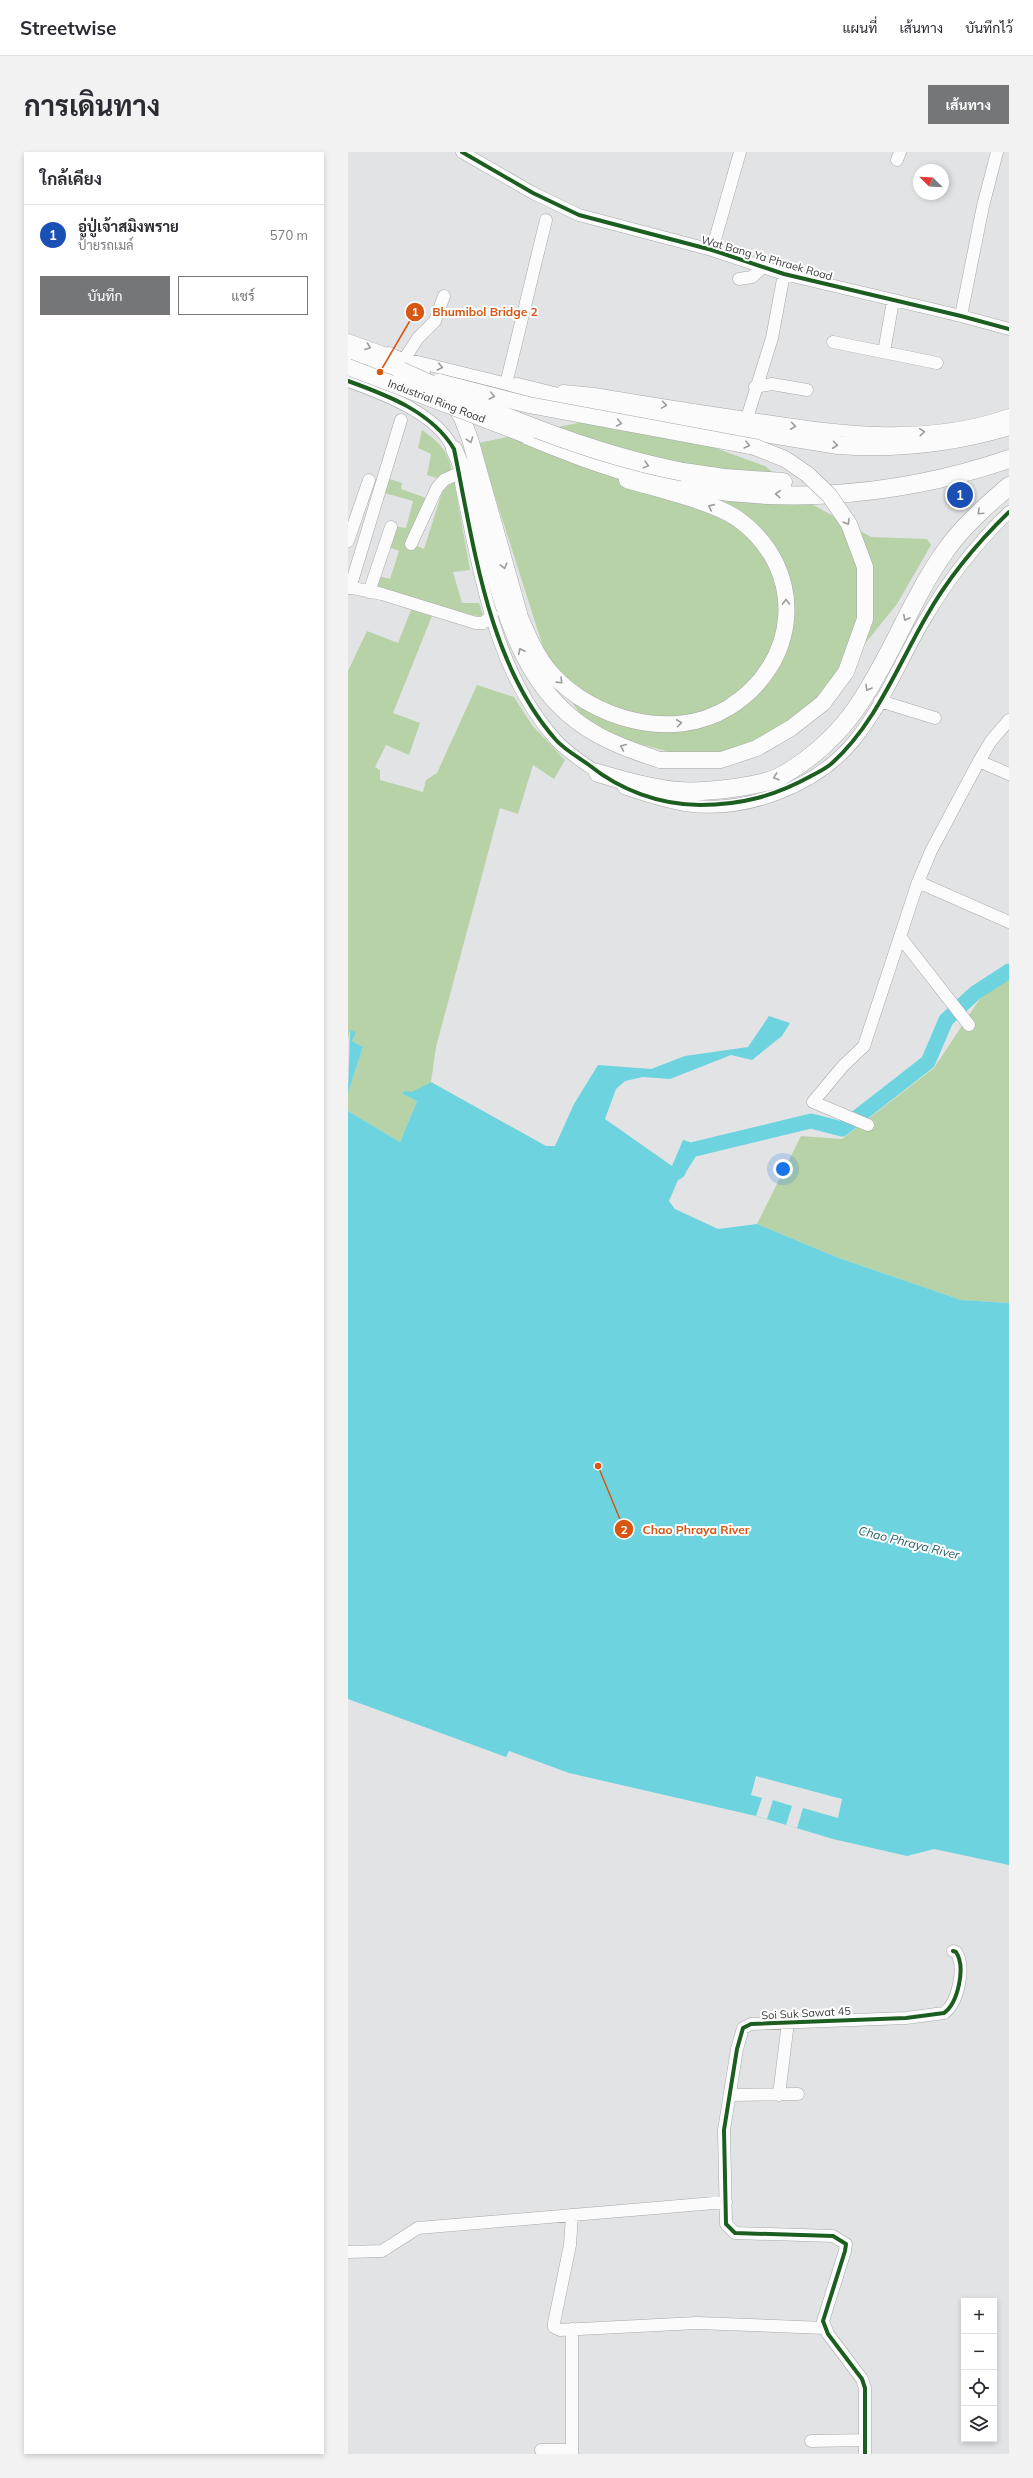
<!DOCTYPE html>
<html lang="th">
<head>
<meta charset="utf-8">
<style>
  :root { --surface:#fff; --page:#f2f2f3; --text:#2b2b33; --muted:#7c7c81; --line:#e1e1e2; --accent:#757678 }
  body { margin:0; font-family:Mulish,Sarabun,sans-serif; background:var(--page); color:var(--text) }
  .controls { position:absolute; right:12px; bottom:12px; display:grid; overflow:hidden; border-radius:0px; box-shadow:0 2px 6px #0003 }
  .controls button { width:36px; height:36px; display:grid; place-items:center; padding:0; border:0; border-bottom:1px solid var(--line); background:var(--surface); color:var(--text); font:20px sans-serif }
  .compass { position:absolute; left:565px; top:12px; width:36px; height:36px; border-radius:50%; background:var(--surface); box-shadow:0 2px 6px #0003; rotate:294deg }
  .you { position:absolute; left:435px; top:1017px; width:14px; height:14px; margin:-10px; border:3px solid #fff; border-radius:50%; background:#1a73e8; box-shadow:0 0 0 6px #1a73e833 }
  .badge { display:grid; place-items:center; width:26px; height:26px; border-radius:50%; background:var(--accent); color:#fff; font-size:13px; font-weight:700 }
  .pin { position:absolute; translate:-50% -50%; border:2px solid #fff; box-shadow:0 1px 4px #0006 }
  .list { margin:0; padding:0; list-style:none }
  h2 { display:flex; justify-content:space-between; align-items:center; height:52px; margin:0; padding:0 16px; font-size:17px }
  h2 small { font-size:13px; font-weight:400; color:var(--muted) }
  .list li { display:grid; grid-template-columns:26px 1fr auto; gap:12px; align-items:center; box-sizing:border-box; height:60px; padding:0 16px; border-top:1px solid var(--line) }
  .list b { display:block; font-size:15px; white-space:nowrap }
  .list p { margin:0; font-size:13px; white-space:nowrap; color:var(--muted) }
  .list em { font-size:13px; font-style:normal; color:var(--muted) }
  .actions { display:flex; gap:8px; padding:12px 16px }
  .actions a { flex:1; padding:9px 0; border:1px solid var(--accent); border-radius:0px; text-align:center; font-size:14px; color:var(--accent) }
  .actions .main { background:var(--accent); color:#fff }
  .icon { flex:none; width:22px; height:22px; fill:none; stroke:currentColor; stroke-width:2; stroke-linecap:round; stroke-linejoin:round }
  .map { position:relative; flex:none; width:661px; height:2302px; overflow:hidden; border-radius:0px }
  header { display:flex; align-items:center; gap:24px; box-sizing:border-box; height:56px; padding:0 20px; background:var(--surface); border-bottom:1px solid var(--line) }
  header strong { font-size:19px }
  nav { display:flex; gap:22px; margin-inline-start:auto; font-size:14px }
  .intro { display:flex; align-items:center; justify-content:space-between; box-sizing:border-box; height:96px; padding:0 24px }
  h1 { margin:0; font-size:28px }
  .button { padding:10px 18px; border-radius:0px; background:var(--accent); color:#fff; font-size:14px; font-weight:700 }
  main { display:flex; gap:24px; padding:0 24px }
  aside { flex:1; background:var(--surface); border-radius:0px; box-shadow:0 2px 6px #0003 }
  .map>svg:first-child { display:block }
  .green { fill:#b7d2a7 }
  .water { fill:#6dd4df }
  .pier { fill:#e2e3e5 }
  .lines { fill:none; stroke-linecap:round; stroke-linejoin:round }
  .river { stroke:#6dd4df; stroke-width:15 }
  .minor-casing { stroke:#a7a8aa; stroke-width:13 }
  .major-casing { stroke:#a7a8aa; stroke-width:17 }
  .highway-casing { stroke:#a7a8aa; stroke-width:19 }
  .minor { stroke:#fbfbfb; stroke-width:12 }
  .major { stroke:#fbfbfb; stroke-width:16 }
  .highway { stroke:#fbfbfb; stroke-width:18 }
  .major-bridge-casing { stroke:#a7a8aa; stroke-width:17; stroke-linecap:butt }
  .highway-bridge-casing { stroke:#a7a8aa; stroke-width:19; stroke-linecap:butt }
  .major-bridge { stroke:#fbfbfb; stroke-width:16 }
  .highway-bridge { stroke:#fbfbfb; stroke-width:18 }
  .cycleway-casing { stroke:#fff; stroke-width:6 }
  .cycleway { stroke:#1b5e20; stroke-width:4 }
  .oneway { stroke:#9b9c9c }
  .labels { text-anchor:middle; stroke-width:4; stroke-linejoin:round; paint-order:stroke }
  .street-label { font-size:11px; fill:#3b3c3d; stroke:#fff }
  .water-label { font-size:12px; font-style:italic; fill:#245d64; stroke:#fff }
  .leader { fill:none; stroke:#d75611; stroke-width:1.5 }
  .callout-dot { fill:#d75611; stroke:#fff; stroke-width:1.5 }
  .mark-label { font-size:12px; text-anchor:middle; font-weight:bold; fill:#fff }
  .callout-label { font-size:12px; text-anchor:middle; font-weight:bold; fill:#d75611; stroke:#fff; stroke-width:4; stroke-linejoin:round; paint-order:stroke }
</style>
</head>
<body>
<header>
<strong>Streetwise</strong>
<nav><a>แผนที่</a><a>เส้นทาง</a><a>บันทึกไว้</a></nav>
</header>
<div class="intro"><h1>การเดินทาง</h1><a class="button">เส้นทาง</a></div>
<main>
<aside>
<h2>ใกล้เคียง<small></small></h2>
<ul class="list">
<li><span class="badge" style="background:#1a4fb4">1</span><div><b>อู่ปู่เจ้าสมิงพราย</b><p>ป้ายรถเมล์</p></div><em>570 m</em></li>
</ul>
<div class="actions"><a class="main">บันทึก</a><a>แชร์</a></div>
</aside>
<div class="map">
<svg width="661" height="2302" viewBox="0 0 661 2302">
  <rect width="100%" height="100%" fill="#e2e3e5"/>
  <path class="green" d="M 250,267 L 340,286 L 417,314 L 462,351 L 523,385 L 579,387 L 583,393 L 549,452 L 456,567 L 355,609 L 244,579 L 203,520 L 130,291 Z
    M 74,278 C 92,291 100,298 104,320 L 91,327 L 79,323 L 83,302 L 70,296 Z
    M 38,326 L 54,331 L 53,337 L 81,347 L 65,385 L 69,394 L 76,397 L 97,331 L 106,328 L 122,418 L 105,420 L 114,451 L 131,451 L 136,465 L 107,460 L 27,436 L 31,424 L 42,427 L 51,399 L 38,394 L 45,374 L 58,376 L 65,349 L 33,340 Z
    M 63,458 L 84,464 L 45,561 L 72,571 L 61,603 L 38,593 L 27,615 L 32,618 L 32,628 L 75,640 L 78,628 L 89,621 L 129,533 L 166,545 L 184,573 L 217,608 L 206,627 L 185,613 L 170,662 L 152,656 L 88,895 L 83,930 L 64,941 L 56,939 L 54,942 L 69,949 L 52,990 L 0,959 L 0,941 L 15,895 L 4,889 L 7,880 L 2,878 L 0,887 L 0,519 L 19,479 L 50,491 Z
    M 661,820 L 661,1151 L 613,1148 L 491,1106 L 409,1072 L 453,984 L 494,987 L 586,916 L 631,848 Z"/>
  <path class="water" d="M 421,864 L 442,871 L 434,884 L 404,908 L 383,903 L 322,927 L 295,925 L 277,929 L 268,937 L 257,967 L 324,1014 L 335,988 L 342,990 C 343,997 341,999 340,1006 C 338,1015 341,1024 330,1028 L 321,1049 L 327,1057 L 370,1077 L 409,1072 L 491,1106 L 613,1148 L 661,1151 L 661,1713 L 586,1697 L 559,1704 L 485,1687 L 408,1664 L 221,1621 L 161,1599 L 158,1605 L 0,1547 L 0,959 L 52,990 L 69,949 L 54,942 L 56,939 L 64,940 L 83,930 L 198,994 L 207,994 L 226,952 L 250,913 L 303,917 L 337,904 L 400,895 Z
    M 2,878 L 8,880 L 4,889 L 15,895 L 0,941 Z"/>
  <path class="pier" d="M 408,1624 L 494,1647 L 490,1666 L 455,1656 L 449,1676 L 438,1673 L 444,1654 L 425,1648 L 419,1667 L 408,1664 L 414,1646 L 403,1643 Z"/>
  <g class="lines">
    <path class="river" d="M 333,1014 L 343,998 L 463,969 L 494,977 L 580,910 L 598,868 L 627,841 L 661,819"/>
    <g class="minor-casing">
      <path id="minor" d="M 114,0 L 185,41 L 231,63 L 364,98 L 436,122 L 613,164 L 661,177
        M 549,8 L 552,0
        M 364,98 L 392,0
        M 391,127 L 404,125 L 415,115
        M 613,164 L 635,54 L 649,0
        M 0,188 L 41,203 L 175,236
        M 485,190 L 589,211
        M 536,200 L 545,149
        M 57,206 L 70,186 L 87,169 L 96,144
        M 0,229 C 34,241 99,265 107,304
        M 158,232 L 198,68
        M 407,235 L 424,232 L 459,238
        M 215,239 L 246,242 C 294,250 343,258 392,265 C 481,279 574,294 661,263
        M 399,266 L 424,186 L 436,122
        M 113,332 C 132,420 146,520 208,588 C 221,602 241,615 257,625
        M 0,389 L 21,328
        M 63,392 L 89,336 L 96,328 L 111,321
        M 0,435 L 34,442 L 128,471 L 135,471 L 144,463
        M 2,436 L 53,268
        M 21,440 L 43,375
        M 532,549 L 587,566
        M 631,609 L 661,622
        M 276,636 C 296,643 316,649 337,653 C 397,662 468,635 506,589 C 537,551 554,505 579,464 C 602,425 629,391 661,360
        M 570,730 L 661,770
        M 553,786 L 621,873
        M 520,973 L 465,950 L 495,914 L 516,894 L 570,730 L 583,699 L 631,609 L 643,589 L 661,568
        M 382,1943 L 450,1942
        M 431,1943 L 440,1870
        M 224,2063 L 222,2093 L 206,2171 L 206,2175 L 212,2178 L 349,2171 L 477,2176
        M 0,2100 L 34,2099 L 70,2076 L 378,2050
        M 463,2289 L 517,2288
        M 193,2298 L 224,2298
        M 224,2302 L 224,2177
        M 517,2302 L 517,2236 L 514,2227 L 480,2182 L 475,2169 L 497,2099 L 498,2092 L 485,2084 L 387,2081 L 378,2072 L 376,1978 L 389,1897 L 395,1876 L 403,1872 L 558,1866 L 596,1861 C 610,1851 618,1815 608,1800 L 605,1799"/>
    </g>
    <g class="major-casing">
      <path id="major" d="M 0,199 L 53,219
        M 41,203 L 74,221
        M 104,249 L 114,266 L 122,287 L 172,465 C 180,484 189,505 203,521 C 244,567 324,590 380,556 C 452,512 460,418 390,367 C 366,350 308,337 279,328
        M 106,297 C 151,392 146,527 250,583 C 270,594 291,601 312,608"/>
    </g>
    <g class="highway-casing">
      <path id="highway" d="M 169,235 L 242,253 L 490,293 C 549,297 605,291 661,274
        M 178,283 C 216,298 254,314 294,324 C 414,356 544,347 661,307
        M 335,320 L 376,326 L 435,330
        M 250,621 C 276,629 302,636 330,639 C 353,641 413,635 433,624 C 462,608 490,583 509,555 C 543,506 563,447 598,398 C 615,374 639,353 661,334"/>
    </g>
    <use href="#minor" class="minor"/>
    <use href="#major" class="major"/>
    <use href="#highway" class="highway"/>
    <g class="major-bridge-casing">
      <g id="major-bridge">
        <path id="s1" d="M 0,215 L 178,283"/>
        <path d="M 91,230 L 181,253 L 407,295 L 437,307 L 459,322 L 481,343 L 501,372 L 517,415 L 517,467 L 498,520 L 475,551 L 443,576 L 409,596 L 373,608 L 312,608"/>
      </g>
    </g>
    <g class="highway-bridge-casing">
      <path id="highway-bridge" d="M 53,219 C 143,260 237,301 335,320"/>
    </g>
    <use href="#major-bridge" class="major-bridge"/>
    <use href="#highway-bridge" class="highway-bridge"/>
    <g class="cycleway-casing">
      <path id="cycleway" d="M 114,0 L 185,41 L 231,63 L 364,98 L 436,122 L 613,164 L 661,177
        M 0,229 C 39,243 84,260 106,297 C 126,394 140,511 208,588 C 217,598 230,605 241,613 C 272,638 312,653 352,653 C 393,653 427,644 463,624 C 469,621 477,617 483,612 C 527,573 549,515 578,465 C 600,426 629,391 661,360
        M 517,2302 L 517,2236 L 514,2227 L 480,2182 L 475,2169 L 497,2099 L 498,2092 L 485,2084 L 387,2081 L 378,2072 L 376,1978 L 389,1897 L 395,1876 L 403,1872 L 558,1866 L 596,1861 C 610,1851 618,1815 608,1800 L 605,1799"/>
    </g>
    <use href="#cycleway" class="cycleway"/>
  </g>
  <defs><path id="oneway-chevron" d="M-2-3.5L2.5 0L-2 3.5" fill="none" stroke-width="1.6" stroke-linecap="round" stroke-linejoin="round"/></defs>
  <g class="oneway">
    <use href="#oneway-chevron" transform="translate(20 195) rotate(20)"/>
    <use href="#oneway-chevron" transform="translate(92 215) rotate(13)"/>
    <use href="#oneway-chevron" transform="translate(144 244) rotate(14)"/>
    <use href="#oneway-chevron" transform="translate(316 253) rotate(9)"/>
    <use href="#oneway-chevron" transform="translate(271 271) rotate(10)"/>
    <use href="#oneway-chevron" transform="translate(445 274) rotate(8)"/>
    <use href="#oneway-chevron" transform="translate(574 280) rotate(-5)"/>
    <use href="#oneway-chevron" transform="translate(122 288) rotate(72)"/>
    <use href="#oneway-chevron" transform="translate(399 293) rotate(14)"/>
    <use href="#oneway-chevron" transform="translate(487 293) rotate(7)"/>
    <use href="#oneway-chevron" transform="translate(298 313) rotate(15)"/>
    <use href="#oneway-chevron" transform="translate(430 342) rotate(-178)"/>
    <use href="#oneway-chevron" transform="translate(363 355) rotate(-156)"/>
    <use href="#oneway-chevron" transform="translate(632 360) rotate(137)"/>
    <use href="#oneway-chevron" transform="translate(499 370) rotate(60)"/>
    <use href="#oneway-chevron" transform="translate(156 414) rotate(75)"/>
    <use href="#oneway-chevron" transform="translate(438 450) rotate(-91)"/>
    <use href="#oneway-chevron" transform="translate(558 466) rotate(117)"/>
    <use href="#oneway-chevron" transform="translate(173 499) rotate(-117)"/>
    <use href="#oneway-chevron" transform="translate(212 529) rotate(44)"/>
    <use href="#oneway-chevron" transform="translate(520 536) rotate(120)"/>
    <use href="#oneway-chevron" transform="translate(331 571) rotate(-8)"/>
    <use href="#oneway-chevron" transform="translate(275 595) rotate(-157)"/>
    <use href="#oneway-chevron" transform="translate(428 625) rotate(161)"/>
  </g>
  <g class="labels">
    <g class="street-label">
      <text transform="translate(419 106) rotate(16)" y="4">Wat Bang Ya Phraek Road</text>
      <text dy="4" stroke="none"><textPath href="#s1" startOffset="95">Industrial Ring Road</textPath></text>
      <text transform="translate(458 1861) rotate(-3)" y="4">Soi Suk Sawat 45</text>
    </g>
    <g class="water-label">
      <text transform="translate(561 1391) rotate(14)" y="4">Chao Phraya River</text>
    </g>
  </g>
  <path class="leader" d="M32 220L67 160M250 1314L276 1377"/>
  <g class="callout-dot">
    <circle cx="32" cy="220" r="4"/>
    <circle cx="250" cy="1314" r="4"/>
    <circle cx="67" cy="160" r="10"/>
    <circle cx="276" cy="1377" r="10"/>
  </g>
  <g class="mark-label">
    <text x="67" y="164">1</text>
    <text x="276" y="1382">2</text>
  </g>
  <g class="callout-label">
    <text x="137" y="164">Bhumibol Bridge 2</text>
    <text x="348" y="1382">Chao Phraya River</text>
  </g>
</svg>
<div class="controls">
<button>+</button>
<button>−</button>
<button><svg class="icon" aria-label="locate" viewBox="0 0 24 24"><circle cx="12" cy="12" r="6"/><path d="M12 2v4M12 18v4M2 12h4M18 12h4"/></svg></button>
<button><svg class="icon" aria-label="layers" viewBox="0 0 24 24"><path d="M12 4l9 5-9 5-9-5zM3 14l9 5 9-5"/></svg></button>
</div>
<svg class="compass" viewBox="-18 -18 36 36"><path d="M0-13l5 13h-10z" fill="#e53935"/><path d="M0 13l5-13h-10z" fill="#7c7c81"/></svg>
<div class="you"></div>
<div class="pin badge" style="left:612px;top:343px;background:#1a4fb4">1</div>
</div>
</main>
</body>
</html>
